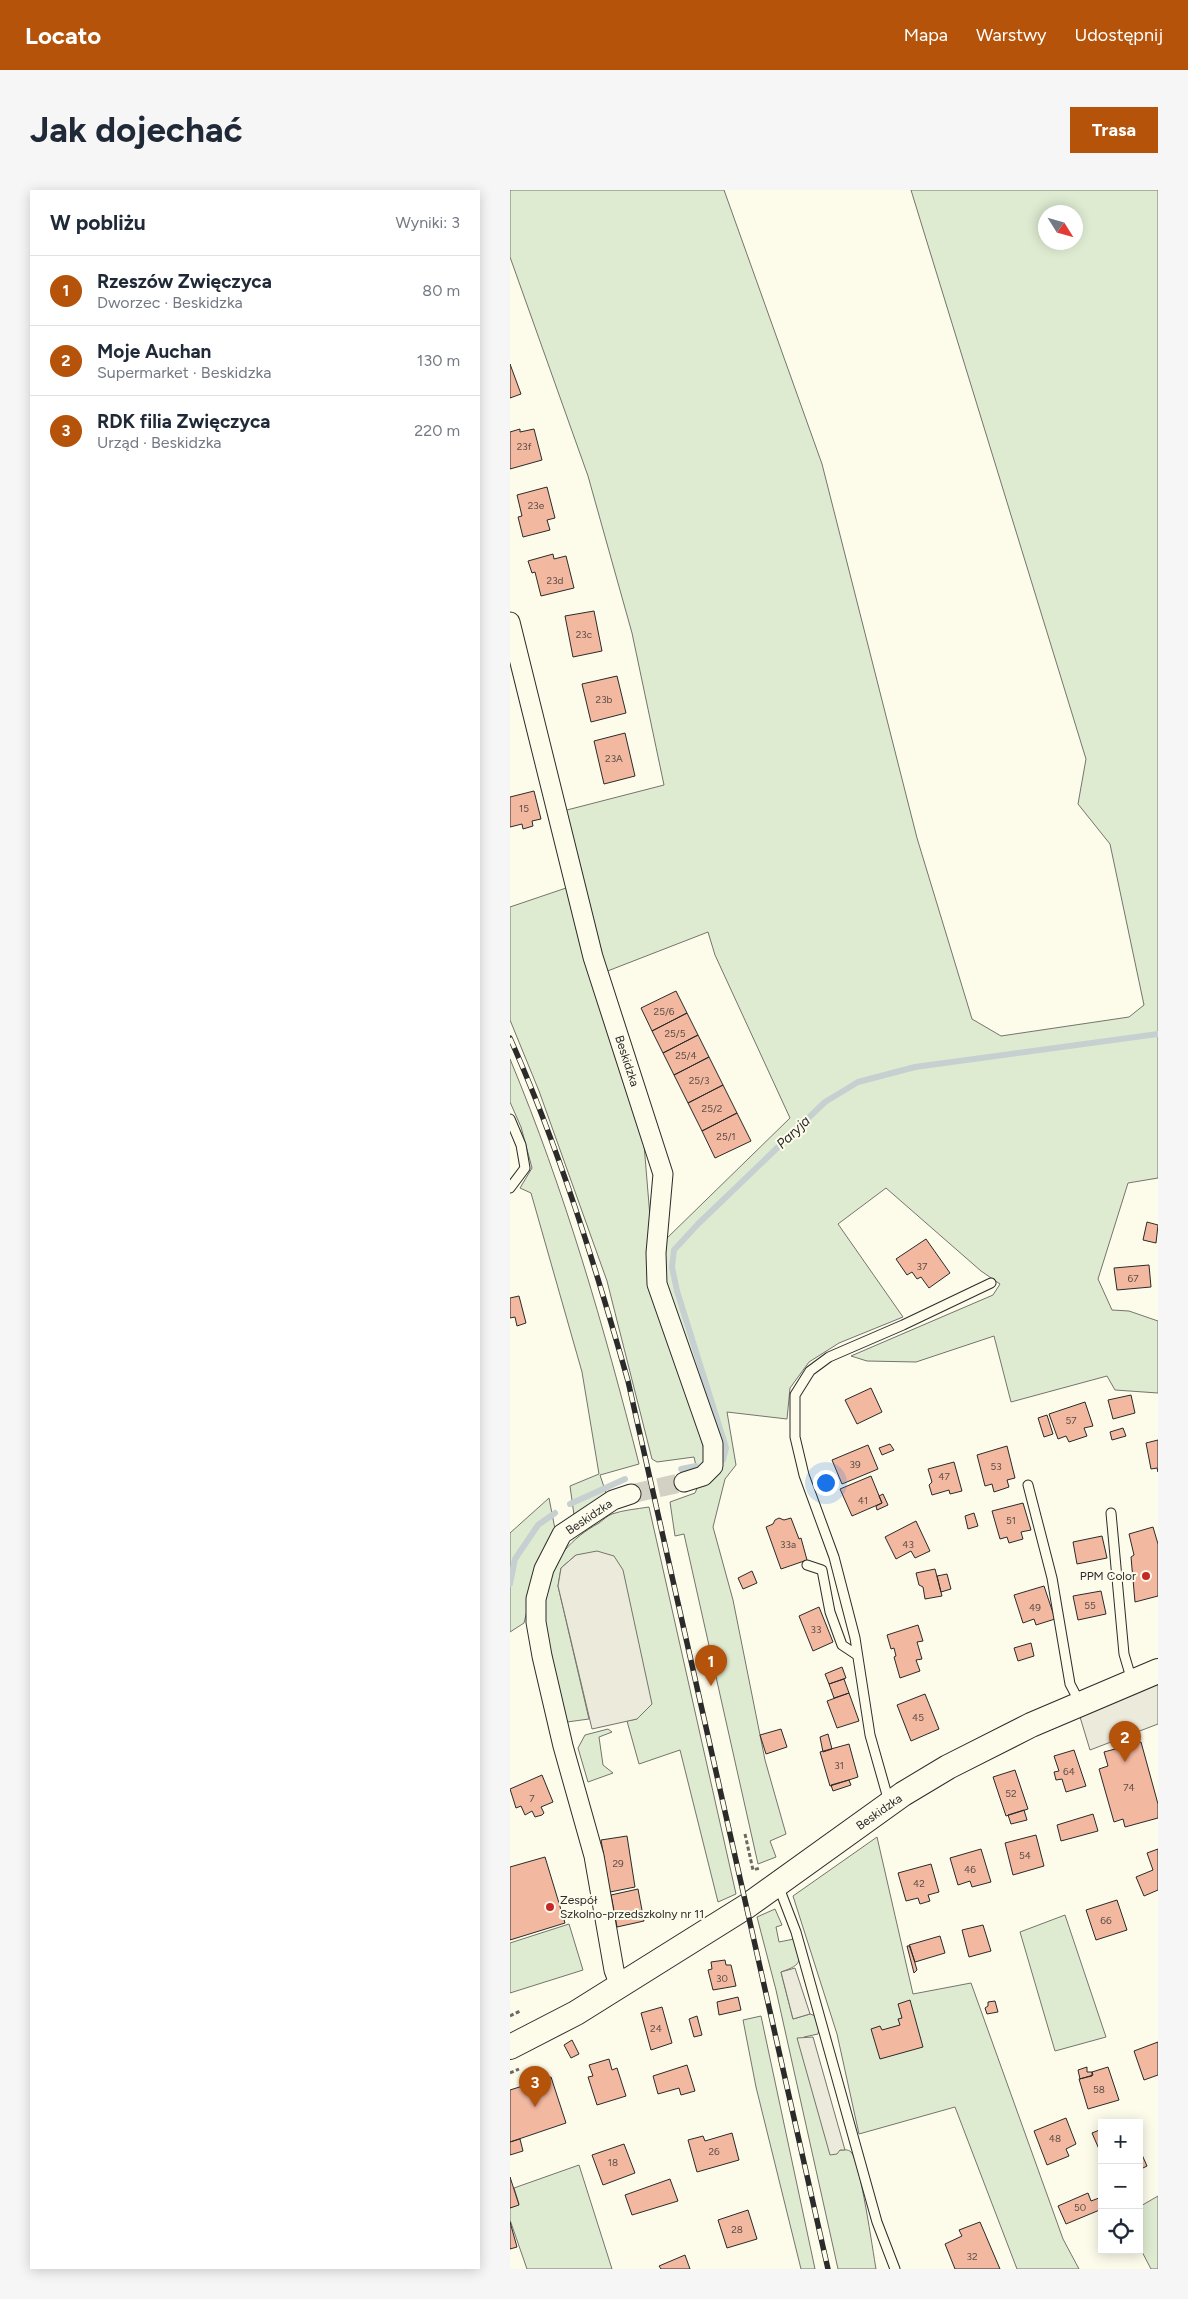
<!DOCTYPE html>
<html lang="pl">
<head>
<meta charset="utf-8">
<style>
  :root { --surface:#fff; --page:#f6f6f7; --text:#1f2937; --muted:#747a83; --line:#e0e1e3; --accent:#b45309 }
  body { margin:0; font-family:Figtree,sans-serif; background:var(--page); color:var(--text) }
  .controls { position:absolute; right:15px; bottom:15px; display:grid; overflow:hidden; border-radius:0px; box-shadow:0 2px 12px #0003 }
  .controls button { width:45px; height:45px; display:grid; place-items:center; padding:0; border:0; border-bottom:1px solid var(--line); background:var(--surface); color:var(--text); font:25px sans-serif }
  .compass { position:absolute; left:528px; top:15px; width:45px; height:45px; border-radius:50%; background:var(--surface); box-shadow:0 2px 12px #0003; rotate:127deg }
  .you { position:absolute; left:315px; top:1292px; width:18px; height:18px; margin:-12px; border:4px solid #fff; border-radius:50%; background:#1a73e8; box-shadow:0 0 0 8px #1a73e833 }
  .badge { display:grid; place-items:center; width:32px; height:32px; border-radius:50%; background:var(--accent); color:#fff; font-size:16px; font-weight:700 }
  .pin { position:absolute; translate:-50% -41px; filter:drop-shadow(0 1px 2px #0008) }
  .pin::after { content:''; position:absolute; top:26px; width:18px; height:15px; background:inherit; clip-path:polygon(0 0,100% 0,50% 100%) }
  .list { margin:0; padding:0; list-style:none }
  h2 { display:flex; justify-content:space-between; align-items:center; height:65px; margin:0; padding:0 20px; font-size:21px }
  h2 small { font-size:16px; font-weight:400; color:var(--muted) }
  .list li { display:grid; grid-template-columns:32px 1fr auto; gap:15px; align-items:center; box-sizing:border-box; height:70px; padding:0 20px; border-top:1px solid var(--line) }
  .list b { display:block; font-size:19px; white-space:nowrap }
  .list p { margin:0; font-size:16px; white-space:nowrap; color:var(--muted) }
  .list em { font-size:16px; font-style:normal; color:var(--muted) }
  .icon { flex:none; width:28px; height:28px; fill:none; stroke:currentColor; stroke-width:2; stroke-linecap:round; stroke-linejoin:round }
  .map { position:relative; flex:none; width:648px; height:2079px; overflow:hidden; border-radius:0px }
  header { display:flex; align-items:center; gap:30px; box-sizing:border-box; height:70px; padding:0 25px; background:var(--accent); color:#fff }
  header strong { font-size:24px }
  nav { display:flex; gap:28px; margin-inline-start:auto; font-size:18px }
  .intro { display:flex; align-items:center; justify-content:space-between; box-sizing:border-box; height:120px; padding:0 30px }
  h1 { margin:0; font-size:35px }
  .button { padding:12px 22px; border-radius:0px; background:var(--accent); color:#fff; font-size:18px; font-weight:700 }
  main { display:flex; gap:30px; padding:0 30px }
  aside { flex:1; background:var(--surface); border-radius:0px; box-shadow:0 2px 12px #0003 }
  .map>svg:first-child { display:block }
  .green { fill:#deebd1; stroke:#74746e; fill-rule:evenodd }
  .parking { fill:#eceadb; stroke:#74746e }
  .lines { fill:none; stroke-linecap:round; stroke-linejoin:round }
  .stream { stroke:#c7d0d0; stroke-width:6 }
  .building { fill:#f2b8a0; stroke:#2b2b2b }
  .minor-tunnel { stroke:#d3d1c4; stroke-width:19; stroke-dasharray:19 9; stroke-linecap:butt }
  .service-casing { stroke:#2b2b2b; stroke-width:11 }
  .minor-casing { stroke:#2b2b2b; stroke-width:21 }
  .tertiary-casing { stroke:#2b2b2b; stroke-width:26 }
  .path { stroke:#6a6964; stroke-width:3; stroke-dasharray:4 2.5; stroke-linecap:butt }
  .service { stroke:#fdfbea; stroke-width:9 }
  .minor { stroke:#fdfbea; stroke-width:19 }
  .tertiary { stroke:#fdfbea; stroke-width:24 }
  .rail-casing { stroke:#2b2b2b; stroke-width:5.5 }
  .rail { stroke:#fdfbea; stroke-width:4; stroke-dasharray:11; stroke-linecap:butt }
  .poi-dot { fill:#c62828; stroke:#fdfbea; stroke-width:2 }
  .labels { text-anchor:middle; stroke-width:4; stroke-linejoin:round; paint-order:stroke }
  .number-label { font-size:10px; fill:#5d4e48 }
  .street-label { font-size:12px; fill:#2b2b2b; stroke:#fdfbea }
  .poi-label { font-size:12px; fill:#2b2b2b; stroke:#fdfbea; text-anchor:end }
  .water-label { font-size:14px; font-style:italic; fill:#2b2b2b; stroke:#fdfbea }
</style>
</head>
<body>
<header>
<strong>Locato</strong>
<nav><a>Mapa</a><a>Warstwy</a><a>Udostępnij</a></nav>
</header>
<div class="intro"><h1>Jak dojechać</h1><a class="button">Trasa</a></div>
<main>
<aside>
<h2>W pobliżu<small>Wyniki: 3</small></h2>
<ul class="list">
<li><span class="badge">1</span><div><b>Rzeszów Zwięczyca</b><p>Dworzec · Beskidzka</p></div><em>80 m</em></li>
<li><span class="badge">2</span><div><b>Moje Auchan</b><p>Supermarket · Beskidzka</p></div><em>130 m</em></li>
<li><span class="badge">3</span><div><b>RDK filia Zwięczyca</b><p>Urząd · Beskidzka</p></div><em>220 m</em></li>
</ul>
</aside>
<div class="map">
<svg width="648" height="2079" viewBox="0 0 648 2079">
  <rect width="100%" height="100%" fill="#fdfbea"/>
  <path class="green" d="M 0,0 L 214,0 L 312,274 L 407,648 L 462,829 L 491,846 L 619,827 L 634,815 L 600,654 L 568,614 L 576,569 L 401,0 L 648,0 L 648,988 L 618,993 L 588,1089 L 602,1120 L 619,1121 L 648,1131 L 648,1203 L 605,1200 L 597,1186 L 501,1212 L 484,1146 L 406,1172 L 357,1171 L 341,1166 L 483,1105 L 490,1094 L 471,1081 L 376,998 L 328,1034 L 393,1127 L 329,1153 L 299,1172 L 280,1198 L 277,1229 L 217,1222 L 226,1275 L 215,1289 L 203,1337 L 223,1410 L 255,1570 L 276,1644 L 260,1651 L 266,1667 L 248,1674 L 174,1344 L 165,1346 L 160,1312 L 185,1303 L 189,1294 L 203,1287 L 155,1091 L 154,1051 L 280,928 L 205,765 L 198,742 L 95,782 L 53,621 L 154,595 L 122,443 L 78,286 L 0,67 ZM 536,22 L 566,22 L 566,52 L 536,52 Z
    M 59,697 L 133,942 L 141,1039 L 174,1191 L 196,1266 L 192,1278 L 187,1280 L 184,1267 L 147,1272 L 142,1269 L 97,1091 L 29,901 L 0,830 L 0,717 Z
    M 0,869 C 55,1001 94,1137 129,1274 L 90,1285 L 97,1306 L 64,1325 L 60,1296 L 89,1284 L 72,1182 L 21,1003 L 10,998 L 22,978 L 11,937 L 0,912 Z
    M 39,1308 L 45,1339 L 27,1380 L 14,1433 L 0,1442 L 0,1343 Z
    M 139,1317 L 226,1704 L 208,1712 L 170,1560 L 129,1574 L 117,1531 L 127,1529 L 66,1365 L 51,1378 L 48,1396 L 79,1529 L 57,1532 C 48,1512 45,1491 41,1470 C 29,1411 31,1365 89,1333 C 93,1330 97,1326 102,1324 C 113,1320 127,1319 139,1317 Z
    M 98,1539 L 102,1542 L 89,1547 L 93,1575 L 103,1583 L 78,1592 L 68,1558 L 75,1545 Z
    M 367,1647 L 403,1804 L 461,1793 L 553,2049 L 569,2079 L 507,2079 L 445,1917 L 349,1944 L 327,1844 L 283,1706 Z
    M 265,1719 L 272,1735 L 266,1737 L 269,1752 L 284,1749 C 291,1771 294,1774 271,1782 L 283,1829 L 300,1824 L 306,1826 L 309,1839 L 308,1844 L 294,1847 L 330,1960 C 334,1960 338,1959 341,1962 C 350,1970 363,2062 366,2079 L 328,2079 L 266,1800 L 247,1727 Z
    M 555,1725 L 596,1847 L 545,1861 L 510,1742 Z
    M 59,1734 L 73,1780 L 0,1803 L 0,1753 Z
    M 251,1826 L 305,2079 L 291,2079 L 246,1897 L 233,1830 Z
    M 69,1975 L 102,2079 L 17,2079 L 0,2030 L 0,2018 L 9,2014 L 4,1998 Z
    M 648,2006 L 648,2079 L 641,2079 L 629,2056 L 629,2017 Z"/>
  <path class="parking" d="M 87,1361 L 104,1366 L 113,1380 L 142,1514 L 127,1529 L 82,1539 L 48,1396 L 51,1378 L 66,1365 Z
    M 648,1494 L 648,1534 L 580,1560 L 570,1527 Z
    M 285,1778 L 300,1824 L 283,1829 L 271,1782 Z
    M 303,1847 L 335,1960 L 330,1960 L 327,1964 L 320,1965 L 287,1848 Z"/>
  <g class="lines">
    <path class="stream" d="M 213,1270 L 216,1258 L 167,1101 L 162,1077 L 164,1060 L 188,1034 L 315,912 L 348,892 L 405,877 L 648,844
      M 171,1279 L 186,1276
      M 60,1314 L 115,1289
      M 0,1394 L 5,1369 L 28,1335 L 45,1323"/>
  </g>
  <path class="building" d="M 0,174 L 11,204 L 0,208 Z
    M 10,239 L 10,242 L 24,239 L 32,270 L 0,279 L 0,242 Z
    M 37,297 L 45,328 L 37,330 L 40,340 L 13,347 L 8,327 L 12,326 L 7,305 Z
    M 43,364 L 44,369 L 56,366 L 64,398 L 31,406 L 25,382 L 22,383 L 18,371 Z
    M 84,421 L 92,461 L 63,467 L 55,426 Z
    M 107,486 L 116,523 L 81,532 L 72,494 Z
    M 115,543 L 125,586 L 94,594 L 84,551 Z
    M 24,601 L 31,629 L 22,631 L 23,636 L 13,639 L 12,634 L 0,637 L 0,607 Z
    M 166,801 L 177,823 L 142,841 L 131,818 Z
    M 177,823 L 188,845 L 153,863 L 142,841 Z
    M 188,845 L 199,867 L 164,885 L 153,863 Z
    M 199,867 L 213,895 L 178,913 L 164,885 Z
    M 213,895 L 227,923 L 192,941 L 178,913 Z
    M 227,923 L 241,951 L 205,968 L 192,941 Z
    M 637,1032 L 648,1035 L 646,1053 L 633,1050 Z
    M 416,1049 L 440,1083 L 419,1098 L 411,1087 L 407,1089 L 402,1082 L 397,1085 L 386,1069 Z
    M 639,1075 L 641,1097 L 607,1100 L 604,1078 Z
    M 9,1106 L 16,1133 L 7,1136 L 5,1127 L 0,1128 L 0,1108 Z
    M 361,1198 L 372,1222 L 347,1234 L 335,1210 Z
    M 621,1205 L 625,1223 L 603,1229 L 598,1210 Z
    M 575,1212 L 583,1236 L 574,1238 L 577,1246 L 559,1252 L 556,1246 L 548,1249 L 539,1224 Z
    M 537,1225 L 543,1244 L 534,1247 L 528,1228 Z
    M 613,1238 L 616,1246 L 602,1250 L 600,1242 Z
    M 648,1250 L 648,1282 L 647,1278 L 641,1279 L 636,1253 Z
    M 380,1254 L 384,1260 L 372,1265 L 369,1258 Z
    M 358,1255 L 368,1279 L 332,1294 L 322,1270 Z
    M 497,1256 L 505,1288 L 497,1290 L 499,1297 L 484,1302 L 482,1294 L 475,1296 L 467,1265 Z
    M 444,1272 L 452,1301 L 440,1304 L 439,1300 L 422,1305 L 419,1295 L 422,1292 L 418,1279 Z
    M 361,1286 L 372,1313 L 342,1326 L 330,1299 Z
    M 373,1304 L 378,1315 L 367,1320 L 366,1316 L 372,1313 L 369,1306 Z
    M 513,1313 L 521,1340 L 511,1342 L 513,1349 L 499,1353 L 497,1347 L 490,1349 L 482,1321 Z
    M 464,1323 L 468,1336 L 458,1339 L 455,1326 Z
    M 269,1328 L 274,1330 L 281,1328 L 289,1349 L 291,1348 L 297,1370 L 271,1379 L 256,1337 L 263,1334 L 265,1330 Z
    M 406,1331 L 420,1361 L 405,1368 L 401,1361 L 386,1369 L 375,1347 Z
    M 643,1337 L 648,1354 L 648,1406 L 625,1412 L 621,1367 L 624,1365 L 619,1344 Z
    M 592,1346 L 597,1368 L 567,1374 L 563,1352 Z
    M 425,1379 L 432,1406 L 415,1409 L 413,1397 L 409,1395 L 406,1383 Z
    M 242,1381 L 247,1393 L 233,1399 L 228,1388 Z
    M 437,1384 L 441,1399 L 431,1402 L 427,1386 Z
    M 534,1396 L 545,1429 L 526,1435 L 524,1429 L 513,1433 L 504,1405 Z
    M 591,1401 L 596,1424 L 568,1430 L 563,1406 Z
    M 309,1417 L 323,1452 L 303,1461 L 289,1426 Z
    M 408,1435 L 413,1451 L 407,1452 L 412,1469 L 406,1470 L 410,1481 L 390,1488 L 384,1467 L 386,1466 L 384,1458 L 381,1459 L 377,1445 Z
    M 521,1453 L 524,1466 L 508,1471 L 504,1458 Z
    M 332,1477 L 336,1488 L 319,1494 L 315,1484 Z
    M 334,1489 L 339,1503 L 324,1508 L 319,1494 Z
    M 339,1503 L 349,1531 L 327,1538 L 317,1511 Z
    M 415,1504 L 429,1539 L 401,1551 L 387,1515 Z
    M 271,1539 L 277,1557 L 256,1564 L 250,1545 Z
    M 318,1544 L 322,1559 L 313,1562 L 310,1547 Z
    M 631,1552 L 648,1614 L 648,1628 L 615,1637 L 613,1629 L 604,1632 L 589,1579 L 598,1576 L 594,1562 Z
    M 339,1554 L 348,1587 L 320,1596 L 310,1562 Z
    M 564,1560 L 576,1596 L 556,1602 L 552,1589 L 546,1590 L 544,1582 L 549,1581 L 544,1566 Z
    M 505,1580 L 518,1619 L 496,1626 L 483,1587 Z
    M 32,1585 L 43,1612 L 31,1617 L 34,1623 L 32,1625 L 25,1627 L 22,1621 L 15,1625 L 11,1616 L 6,1618 L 0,1599 Z
    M 339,1590 L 341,1595 L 323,1601 L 321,1595 Z
    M 514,1620 L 517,1630 L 501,1634 L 498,1625 Z
    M 583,1624 L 588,1641 L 551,1651 L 547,1635 Z
    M 526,1645 L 534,1676 L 503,1685 L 495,1653 Z
    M 117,1646 L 125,1697 L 100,1702 L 91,1650 Z
    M 471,1659 L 481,1692 L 462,1697 L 460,1691 L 448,1695 L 440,1668 Z
    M 648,1659 L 648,1700 L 634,1706 L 626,1687 L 643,1680 L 637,1663 Z
    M 35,1667 L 55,1733 L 0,1750 L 0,1677 Z
    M 421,1674 L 429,1702 L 418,1705 L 420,1711 L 410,1714 L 408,1708 L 396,1711 L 388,1683 Z
    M 128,1699 L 134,1731 L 107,1737 L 101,1705 Z
    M 607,1710 L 617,1740 L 586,1750 L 576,1720 Z
    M 473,1735 L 481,1761 L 459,1767 L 452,1740 Z
    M 430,1746 L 435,1763 L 405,1772 L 399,1755 Z
    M 397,1756 L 400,1756 L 407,1780 L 404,1783 Z
    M 215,1770 L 216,1775 L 221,1775 L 226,1796 L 203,1800 L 198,1780 L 202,1779 L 201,1772 Z
    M 228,1807 L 231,1820 L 209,1825 L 207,1812 Z
    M 400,1810 L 413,1857 L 370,1869 L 361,1839 L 370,1836 L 372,1840 L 390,1835 L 388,1829 L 392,1828 L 388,1814 Z
    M 485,1811 L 488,1822 L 477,1824 L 475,1818 L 478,1816 L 478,1812 Z
    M 152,1817 L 162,1853 L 141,1860 L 131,1823 Z
    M 187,1826 L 192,1845 L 184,1847 L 179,1829 Z
    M 62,1850 L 69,1864 L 61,1868 L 54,1855 Z
    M 648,1852 L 648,1885 L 634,1890 L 624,1861 Z
    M 99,1869 L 102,1880 L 107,1878 L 116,1906 L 87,1915 L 78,1887 L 83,1886 L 79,1875 Z
    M 177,1875 L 185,1901 L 171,1905 L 169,1898 L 148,1904 L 143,1886 Z
    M 577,1877 L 577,1882 L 582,1882 L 583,1885 L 570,1889 L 568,1880 Z
    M 598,1877 L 609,1910 L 578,1919 L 569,1889 L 582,1886 L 582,1882 Z
    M 41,1887 L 56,1933 L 0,1952 L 0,1900 Z
    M 556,1928 L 566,1954 L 556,1959 L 559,1966 L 537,1975 L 524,1941 Z
    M 592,1939 L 592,1966 L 582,1943 Z
    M 222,1943 L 229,1970 L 187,1982 L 178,1950 L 193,1946 L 195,1951 Z
    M 10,1949 L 13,1961 L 0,1965 L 0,1952 Z
    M 114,1954 L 125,1983 L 93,1995 L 82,1965 Z
    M 629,1958 L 637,1976 L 629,1980 Z
    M 0,1987 L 9,2015 L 0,2018 Z
    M 160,1989 L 168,2011 L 122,2025 L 115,2005 Z
    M 578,2003 L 581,2011 L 589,2008 L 592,2019 L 556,2034 L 548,2016 Z
    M 238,2020 L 247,2049 L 217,2058 L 208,2030 Z
    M 0,2032 L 7,2057 L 0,2059 Z
    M 470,2032 L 490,2079 L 445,2079 L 435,2054 L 452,2046 L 449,2040 Z
    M 175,2065 L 180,2079 L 151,2079 L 149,2076 Z"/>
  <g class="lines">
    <path class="minor-tunnel" d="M 121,1304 L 174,1292"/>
    <g class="service-casing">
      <path id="service" d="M 0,929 L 11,955 L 15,978 L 0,998
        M 518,1295 L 542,1388 L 560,1494 L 570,1513
        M 601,1323 L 614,1464 L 622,1491
        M 297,1375 L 312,1380 L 320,1422 L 332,1455 L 347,1465
        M 379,1612 L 360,1545 L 345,1448 L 324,1367 L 294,1285 L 285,1247 L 285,1205 L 300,1181 L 319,1167 L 393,1135 L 481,1093
        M 268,1695 L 286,1742 L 367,2032 L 385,2079"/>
    </g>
    <g class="minor-casing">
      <path id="minor" d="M 0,432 L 83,767 L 153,984 L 146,1063 L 147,1094 L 203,1254 L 203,1276 L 193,1286 L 174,1292
        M 110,1796 L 104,1780 L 84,1666 L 53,1556 L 32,1466 L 26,1432 L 26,1409 L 34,1379 L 52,1344 L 103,1310 L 121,1304"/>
    </g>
    <g class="tertiary-casing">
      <path id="tertiary" d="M 0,1857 L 66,1823 L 237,1716 L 393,1604 L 438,1577 L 521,1535 L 648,1481"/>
    </g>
    <path class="path" d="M 235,1644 L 243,1680 L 250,1678
      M 0,1826 L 10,1821
      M 0,1883 L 9,1879"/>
    <use href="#service" class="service"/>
    <use href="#minor" class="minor"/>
    <use href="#tertiary" class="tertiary"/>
    <g class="rail-casing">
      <path id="rail" d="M 0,848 C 49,958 85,1075 118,1191 L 318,2079"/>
    </g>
    <use href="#rail" class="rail"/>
  </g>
  <g class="poi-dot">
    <circle cx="636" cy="1386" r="5"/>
    <circle cx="40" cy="1717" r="5"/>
  </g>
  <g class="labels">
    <g class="number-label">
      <text x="14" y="260">23f</text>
      <text x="26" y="319">23e</text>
      <text x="45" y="394">23d</text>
      <text x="74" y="448">23c</text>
      <text x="94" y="513">23b</text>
      <text x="104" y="572">23A</text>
      <text x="14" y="622">15</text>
      <text x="154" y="825">25/6</text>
      <text x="165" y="847">25/5</text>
      <text x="176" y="869">25/4</text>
      <text x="189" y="894">25/3</text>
      <text x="202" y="922">25/2</text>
      <text x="216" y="950">25/1</text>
      <text x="412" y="1080">37</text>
      <text x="623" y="1092">67</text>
      <text x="561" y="1234">57</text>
      <text x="345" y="1278">39</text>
      <text x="486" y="1280">53</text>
      <text x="434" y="1290">47</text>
      <text x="353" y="1314">41</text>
      <text x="501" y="1334">51</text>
      <text x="278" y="1358">33a</text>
      <text x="398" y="1358">43</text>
      <text x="580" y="1419">55</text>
      <text x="525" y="1421">49</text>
      <text x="306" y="1443">33</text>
      <text x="408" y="1531">45</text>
      <text x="329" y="1579">31</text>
      <text x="559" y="1585">64</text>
      <text x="619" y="1601">74</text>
      <text x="501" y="1607">52</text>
      <text x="22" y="1612">7</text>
      <text x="515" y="1669">54</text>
      <text x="108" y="1677">29</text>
      <text x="460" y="1683">46</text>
      <text x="409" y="1697">42</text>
      <text x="596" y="1734">66</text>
      <text x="212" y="1792">30</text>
      <text x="146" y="1842">24</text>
      <text x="589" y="1903">58</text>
      <text x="545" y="1952">48</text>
      <text x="204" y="1965">26</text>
      <text x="103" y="1976">18</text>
      <text x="570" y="2021">50</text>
      <text x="227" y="2043">28</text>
      <text x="462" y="2070">32</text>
    </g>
    <g class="street-label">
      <text transform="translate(117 871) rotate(72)" y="4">Beskidzka</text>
      <text transform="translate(79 1327) rotate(-34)" y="4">Beskidzka</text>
      <text transform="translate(369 1622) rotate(-35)" y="4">Beskidzka</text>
    </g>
    <g class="poi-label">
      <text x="626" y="1390">PPM Color</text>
      <text x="50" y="1714" text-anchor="start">Zespół<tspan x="50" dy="14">Szkolno-przedszkolny nr 11</tspan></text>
    </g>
    <g class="water-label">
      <text transform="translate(283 942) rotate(-44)" y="5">Paryja</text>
    </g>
  </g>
</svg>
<div class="controls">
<button>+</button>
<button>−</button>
<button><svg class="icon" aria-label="locate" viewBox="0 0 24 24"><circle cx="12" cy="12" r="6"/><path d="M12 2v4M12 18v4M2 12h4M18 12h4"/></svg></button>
</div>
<svg class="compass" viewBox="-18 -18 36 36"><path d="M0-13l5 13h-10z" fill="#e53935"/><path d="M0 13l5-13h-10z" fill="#747a83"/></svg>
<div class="you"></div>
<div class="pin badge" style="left:201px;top:1496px">1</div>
<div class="pin badge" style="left:615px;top:1572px">2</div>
<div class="pin badge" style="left:25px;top:1917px">3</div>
</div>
</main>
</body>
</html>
